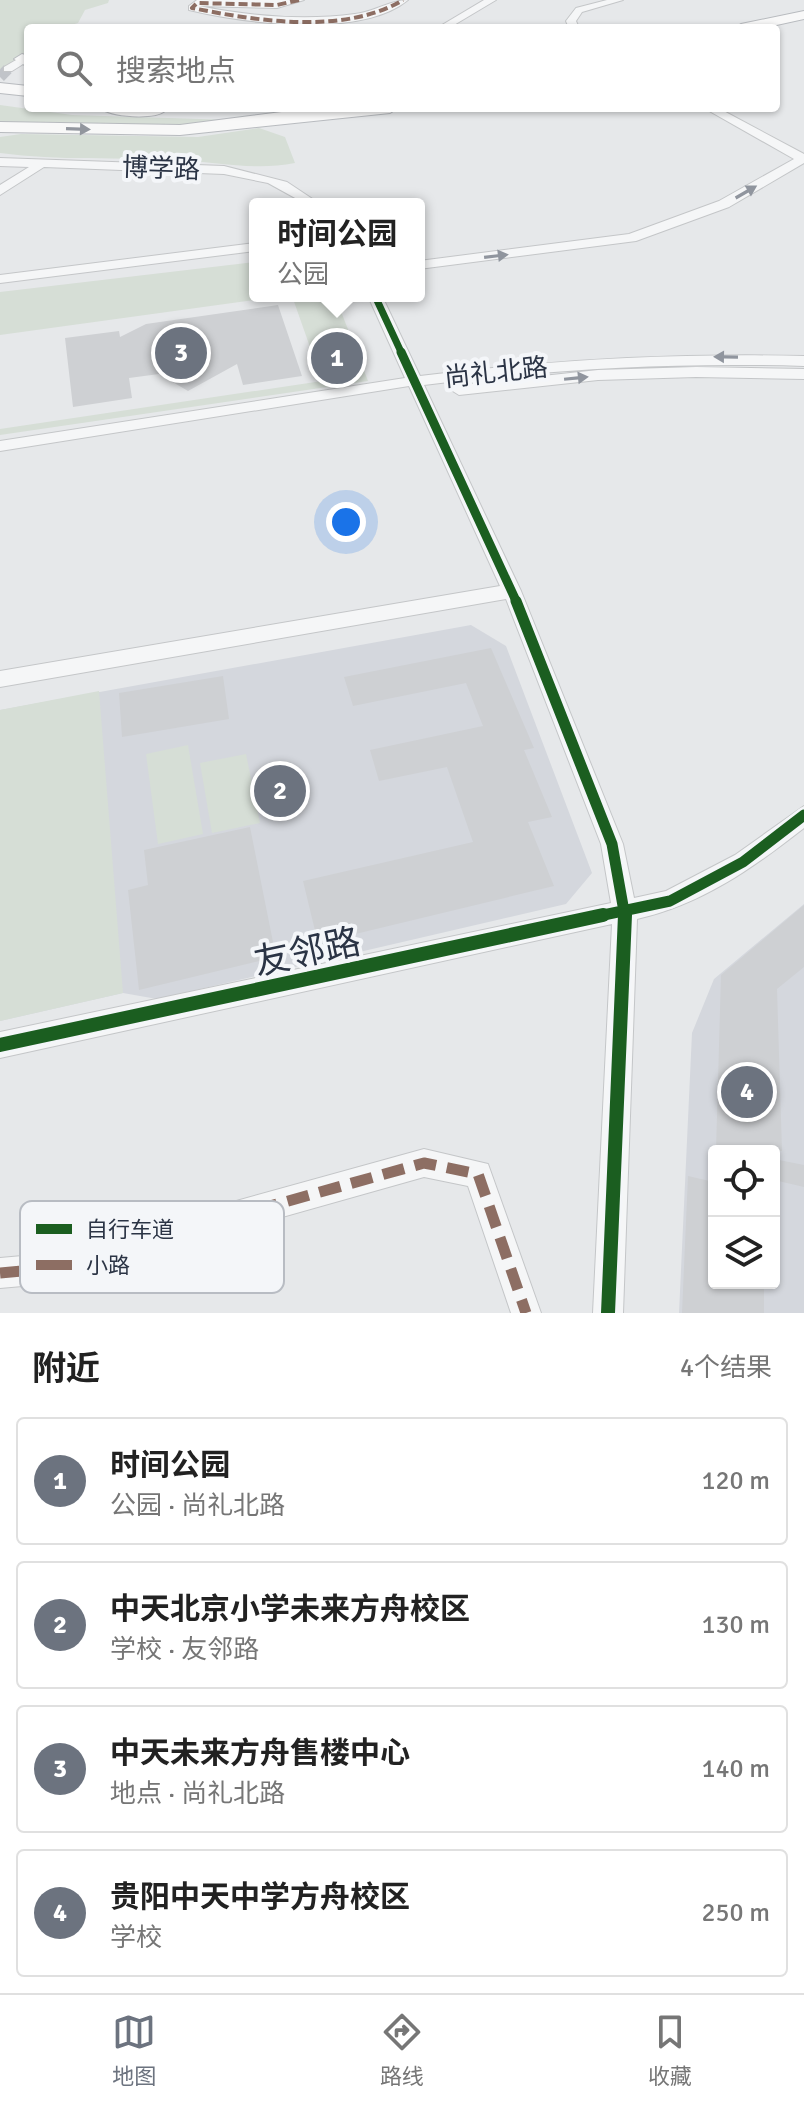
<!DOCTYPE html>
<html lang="zh">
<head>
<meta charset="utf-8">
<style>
  :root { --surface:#fff; --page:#f2f2f2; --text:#222; --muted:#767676; --line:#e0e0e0; --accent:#6c737f }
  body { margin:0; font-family:Signika,"Noto Sans SC",sans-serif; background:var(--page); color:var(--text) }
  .controls { position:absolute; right:24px; bottom:24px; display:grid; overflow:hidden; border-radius:8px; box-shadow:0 2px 6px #0004 }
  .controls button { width:72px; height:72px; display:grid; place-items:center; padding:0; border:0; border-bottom:2px solid var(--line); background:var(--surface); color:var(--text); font:40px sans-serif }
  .you { position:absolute; left:346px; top:522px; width:28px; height:28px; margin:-20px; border:6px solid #fff; border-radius:50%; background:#1a73e8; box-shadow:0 0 0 12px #1a73e833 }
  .badge { display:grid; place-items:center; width:52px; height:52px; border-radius:50%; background:var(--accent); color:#fff; font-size:26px; font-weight:700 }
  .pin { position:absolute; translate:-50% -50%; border:4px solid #fff; box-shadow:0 2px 8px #0006 }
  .popup { position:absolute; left:249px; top:198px; width:176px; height:104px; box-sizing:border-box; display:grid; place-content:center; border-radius:8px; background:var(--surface); filter:drop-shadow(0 2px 6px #0005); font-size:26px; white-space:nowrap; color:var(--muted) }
  .popup b { font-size:30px; color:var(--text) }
  .popup::after { content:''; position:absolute; left:50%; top:100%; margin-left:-16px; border:16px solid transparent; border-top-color:var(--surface) }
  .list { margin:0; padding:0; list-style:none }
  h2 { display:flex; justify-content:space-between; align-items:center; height:104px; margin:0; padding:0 32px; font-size:34px }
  h2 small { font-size:26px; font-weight:400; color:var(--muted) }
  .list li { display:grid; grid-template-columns:52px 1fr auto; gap:24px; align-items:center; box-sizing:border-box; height:128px; margin:0 16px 16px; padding:0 16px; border:2px solid var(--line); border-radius:8px }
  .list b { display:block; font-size:30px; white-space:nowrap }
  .list p { margin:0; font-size:26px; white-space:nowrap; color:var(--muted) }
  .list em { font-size:26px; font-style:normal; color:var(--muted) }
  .icon { flex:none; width:44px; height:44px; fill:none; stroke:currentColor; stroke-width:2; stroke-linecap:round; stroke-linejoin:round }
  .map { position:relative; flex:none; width:804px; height:1313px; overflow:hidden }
  .search { position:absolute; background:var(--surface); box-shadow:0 2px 6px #0004; left:24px; right:24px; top:24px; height:88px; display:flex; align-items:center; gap:20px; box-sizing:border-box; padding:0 28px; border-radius:8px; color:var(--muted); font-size:30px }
  .sheet { height:680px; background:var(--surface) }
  nav { display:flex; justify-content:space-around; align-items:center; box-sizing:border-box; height:112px; border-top:2px solid var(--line); background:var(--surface); font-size:22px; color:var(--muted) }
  nav a { display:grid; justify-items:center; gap:4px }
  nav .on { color:var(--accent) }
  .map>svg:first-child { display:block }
  .built { fill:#d4d7dd; fill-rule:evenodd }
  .green { fill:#d6ded6 }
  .building { fill:#ced0d3 }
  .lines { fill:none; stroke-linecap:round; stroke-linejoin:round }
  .minor-tunnel { stroke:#c1c4c9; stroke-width:11; stroke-dasharray:11 5; stroke-linecap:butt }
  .minor-casing { stroke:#c4c6c8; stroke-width:2 }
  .highway-casing { stroke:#b8bbbf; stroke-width:2 }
  .minor { fill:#f5f6f7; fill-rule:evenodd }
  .highway { fill:#f8f8f8; fill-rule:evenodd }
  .quiet-far1 { stroke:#8d6e63; stroke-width:4; stroke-dasharray:9 4; stroke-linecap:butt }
  .quiet { stroke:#8d6e63; stroke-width:11; stroke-dasharray:22 11; stroke-linecap:butt }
  .cycleway-far3-casing { stroke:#f4f6f9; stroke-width:10 }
  .cycleway-far2-casing { stroke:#f4f6f9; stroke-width:13 }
  .cycleway-far1-casing { stroke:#f4f6f9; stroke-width:16 }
  .cycleway-casing { stroke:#f4f6f9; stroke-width:19 }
  .cycleway-far3 { stroke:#1b5e20; stroke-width:7 }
  .cycleway-far2 { stroke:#1b5e20; stroke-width:9 }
  .cycleway-far1 { stroke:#1b5e20; stroke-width:11 }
  .cycleway { stroke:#1b5e20; stroke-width:14 }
  .oneway { fill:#92969e }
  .oneway2 { fill:#90959e }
  .labels { text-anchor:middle; stroke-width:8; stroke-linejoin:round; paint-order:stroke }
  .far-street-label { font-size:26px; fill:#2b3445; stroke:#f4f6f9 }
  .near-street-label { font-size:36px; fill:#2b3445; stroke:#f4f6f9 }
  .key { fill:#f4f6f9; stroke:#b8bcc3; stroke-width:2 }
  .key-label { font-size:22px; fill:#2b3445 }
</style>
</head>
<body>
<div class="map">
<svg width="804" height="1313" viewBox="0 0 804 1313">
  <rect width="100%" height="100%" fill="#e6e8ea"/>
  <path class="built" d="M 471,625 L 506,646 L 592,873 L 566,904 L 157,999 L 123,993 L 0,1021 L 0,710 Z
    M 804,904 L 804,1313 L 679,1313 L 692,1033 L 714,979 ZM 714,1151 L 774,1151 L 774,1283 L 714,1283 Z"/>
  <path class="green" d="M 0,0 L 109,0 L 108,3 L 85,10 L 78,23 L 62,28 L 28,28 L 28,55 L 0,70 Z
    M 0,105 L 72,115 L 232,120 L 174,126 L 0,124 Z
    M 259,128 L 285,137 L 295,163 C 255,171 218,162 178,160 C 119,157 59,161 0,153 L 0,137 L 21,134 L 198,137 Z
    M 255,262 L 255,296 L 284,296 L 0,335 L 0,292 Z
    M 292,296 L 335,296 L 368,381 L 0,435 L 0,429 L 322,381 Z
    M 99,691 L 123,993 L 0,1021 L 0,710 Z
    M 188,745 L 203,834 L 158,844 L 146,754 Z
    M 246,754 L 260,823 L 212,833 L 200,763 Z"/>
  <path class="building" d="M 278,305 L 302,376 L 243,385 L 237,364 L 188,391 L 159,374 L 129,378 L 132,398 L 73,407 L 65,338 L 119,331 L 120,337 L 146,324 Z
    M 491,648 L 534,748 L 524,750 L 552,817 L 528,822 L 554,886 L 318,943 L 303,881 L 473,842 L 447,767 L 379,781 L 370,750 L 483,726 L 466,683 L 353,706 L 344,677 Z
    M 223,676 L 229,719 L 122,737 L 119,693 Z
    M 250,827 L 276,957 L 139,990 L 128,890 L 148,885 L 144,850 Z
    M 804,905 L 804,967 L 777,989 L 782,1151 L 716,1151 L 721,975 Z
    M 774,1159 L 804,1165 L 804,1187 L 774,1180 Z
    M 688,1176 L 714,1182 L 714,1283 L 764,1283 L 764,1313 L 682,1313 Z"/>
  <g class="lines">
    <path class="minor-tunnel" d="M 0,77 L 8,69"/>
    <g class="minor-casing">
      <path id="minor" d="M 197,0 L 304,0 L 277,8 L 199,6 C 249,16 303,21 355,14 C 374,12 390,0 408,0 C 361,39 244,23 189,10 L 189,6 Z
        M 484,0 L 496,0 L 449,28 L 437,28 Z
        M 607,0 L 623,0 L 582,12 L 576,21 L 579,28 L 569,28 L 566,21 L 576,8 Z
        M 28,53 L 28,61 L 12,71 L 4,71 L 4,67 Z
        M 704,108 L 718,108 L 804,154 L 804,163 L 729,207 L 636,241 L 419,269 L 419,261 L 629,234 L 719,201 L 794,159 Z
        M 0,158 L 224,166 L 287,182 L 320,204 L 306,204 L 268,183 L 224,174 L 44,167 L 0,195 L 0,185 L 29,167 L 0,166 Z
        M 255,243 L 255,251 L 0,283 L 0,275 Z
        M 368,296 L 382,296 L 420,376 C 548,360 675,353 804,356 L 804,366 C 676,362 551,369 424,385 L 521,591 L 623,844 L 634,898 L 666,891 L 735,855 L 804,806 L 804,828 C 753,868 701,905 637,919 L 623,1313 L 593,1313 L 612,924 L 0,1058 L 0,1032 L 611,903 L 601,844 L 506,599 L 0,687 L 0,671 L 500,586 L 409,386 L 0,451 L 0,441 L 405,378 Z
        M 696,367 L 804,369 L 804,379 L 696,377 L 598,380 L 459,395 L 451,390 L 459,385 L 598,370 Z
        M 424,1149 L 488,1164 L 541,1313 L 511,1313 L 468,1186 L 424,1177 L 45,1284 L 0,1288 L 0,1258 L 45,1254 Z"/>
    </g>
    <g class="highway-casing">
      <path id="highway" d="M 804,11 L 804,19 L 763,28 L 734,28 L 741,24 Z
        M 22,54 L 28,56 L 28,67 L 14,59 Z
        M 0,83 L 28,86 L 28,96 L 0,93 Z
        M 100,108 L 163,108 L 165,111 C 154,120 111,117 100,108 Z
        M 313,108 L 398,108 L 390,113 L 180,135 L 0,132 L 0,122 L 180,125 Z"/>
    </g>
    <use href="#minor" class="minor"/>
    <use href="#highway" class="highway"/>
    <path class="quiet-far1" d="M 299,0 L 277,5 L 197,3 L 192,8 C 257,21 344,35 403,0"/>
    <path class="quiet" d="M 0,1273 L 45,1269 L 424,1163 L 478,1174 L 526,1313"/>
    <g class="cycleway-far3-casing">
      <path id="cycleway-far3" d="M 375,296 L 402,354"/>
    </g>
    <g class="cycleway-far2-casing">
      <path id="cycleway-far2" d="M 401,352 L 517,603"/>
    </g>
    <g class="cycleway-far1-casing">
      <path id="cycleway-far1" d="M 516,601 L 612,844 L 625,917
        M 594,917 L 670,901 L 743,862 L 804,815"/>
    </g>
    <g class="cycleway-casing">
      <path id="cycleway" d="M 0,1045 L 603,915
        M 608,1313 L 625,915"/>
    </g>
    <use href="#cycleway-far3" class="cycleway-far3"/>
    <use href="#cycleway-far2" class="cycleway-far2"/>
    <use href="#cycleway-far1" class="cycleway-far1"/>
    <use href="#cycleway" class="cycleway"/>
  </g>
  <defs><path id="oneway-solid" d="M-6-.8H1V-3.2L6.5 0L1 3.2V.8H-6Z" transform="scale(2)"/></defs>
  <use class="oneway" href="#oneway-solid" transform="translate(78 129) rotate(2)"/>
  <g class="oneway2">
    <use href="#oneway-solid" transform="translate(746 192) rotate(-30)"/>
    <use href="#oneway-solid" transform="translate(496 256) rotate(-7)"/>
    <use href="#oneway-solid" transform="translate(726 357) rotate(-179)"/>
    <use href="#oneway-solid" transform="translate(576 378) rotate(-6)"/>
  </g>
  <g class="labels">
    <g class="far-street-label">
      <text transform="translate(161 168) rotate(2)" y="9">博学路</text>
      <text transform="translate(496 372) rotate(-6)" y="9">尚礼北路</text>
    </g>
    <g class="near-street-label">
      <text transform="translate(307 951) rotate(-12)" y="13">友邻路</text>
    </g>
  </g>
  <rect x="20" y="1201" width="264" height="92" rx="12" class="key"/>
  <rect x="36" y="1224" width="36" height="10" fill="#1b5e20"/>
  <rect x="36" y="1260" width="36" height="10" fill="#8d6e63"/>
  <g class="key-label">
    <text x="86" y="1237">自行车道</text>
    <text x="86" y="1273">小路</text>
  </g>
</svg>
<div class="controls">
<button><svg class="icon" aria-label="locate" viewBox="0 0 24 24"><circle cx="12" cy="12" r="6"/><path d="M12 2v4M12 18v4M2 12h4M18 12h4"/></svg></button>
<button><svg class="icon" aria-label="layers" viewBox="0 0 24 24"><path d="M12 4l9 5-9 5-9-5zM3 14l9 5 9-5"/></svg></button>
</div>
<div class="you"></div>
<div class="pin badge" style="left:337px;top:358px">1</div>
<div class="popup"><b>时间公园</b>公园</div>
<div class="pin badge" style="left:280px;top:791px">2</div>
<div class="pin badge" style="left:181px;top:353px">3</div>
<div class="pin badge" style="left:747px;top:1092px">4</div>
<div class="search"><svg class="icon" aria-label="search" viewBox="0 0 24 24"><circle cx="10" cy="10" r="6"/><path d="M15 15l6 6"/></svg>搜索地点</div>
</div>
<section class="sheet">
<h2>附近<small>4个结果</small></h2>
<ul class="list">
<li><span class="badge">1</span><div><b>时间公园</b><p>公园 · 尚礼北路</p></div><em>120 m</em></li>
<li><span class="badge">2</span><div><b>中天北京小学未来方舟校区</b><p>学校 · 友邻路</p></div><em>130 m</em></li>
<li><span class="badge">3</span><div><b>中天未来方舟售楼中心</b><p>地点 · 尚礼北路</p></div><em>140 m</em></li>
<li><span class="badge">4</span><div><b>贵阳中天中学方舟校区</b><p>学校</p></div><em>250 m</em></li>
</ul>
</section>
<nav>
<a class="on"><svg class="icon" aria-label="map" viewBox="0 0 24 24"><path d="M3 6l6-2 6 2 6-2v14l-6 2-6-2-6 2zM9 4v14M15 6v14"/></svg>地图</a>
<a><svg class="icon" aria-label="directions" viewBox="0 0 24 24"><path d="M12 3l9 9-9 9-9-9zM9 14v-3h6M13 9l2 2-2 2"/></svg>路线</a>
<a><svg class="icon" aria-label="saved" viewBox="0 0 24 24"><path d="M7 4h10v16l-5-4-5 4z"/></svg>收藏</a>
</nav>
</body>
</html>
